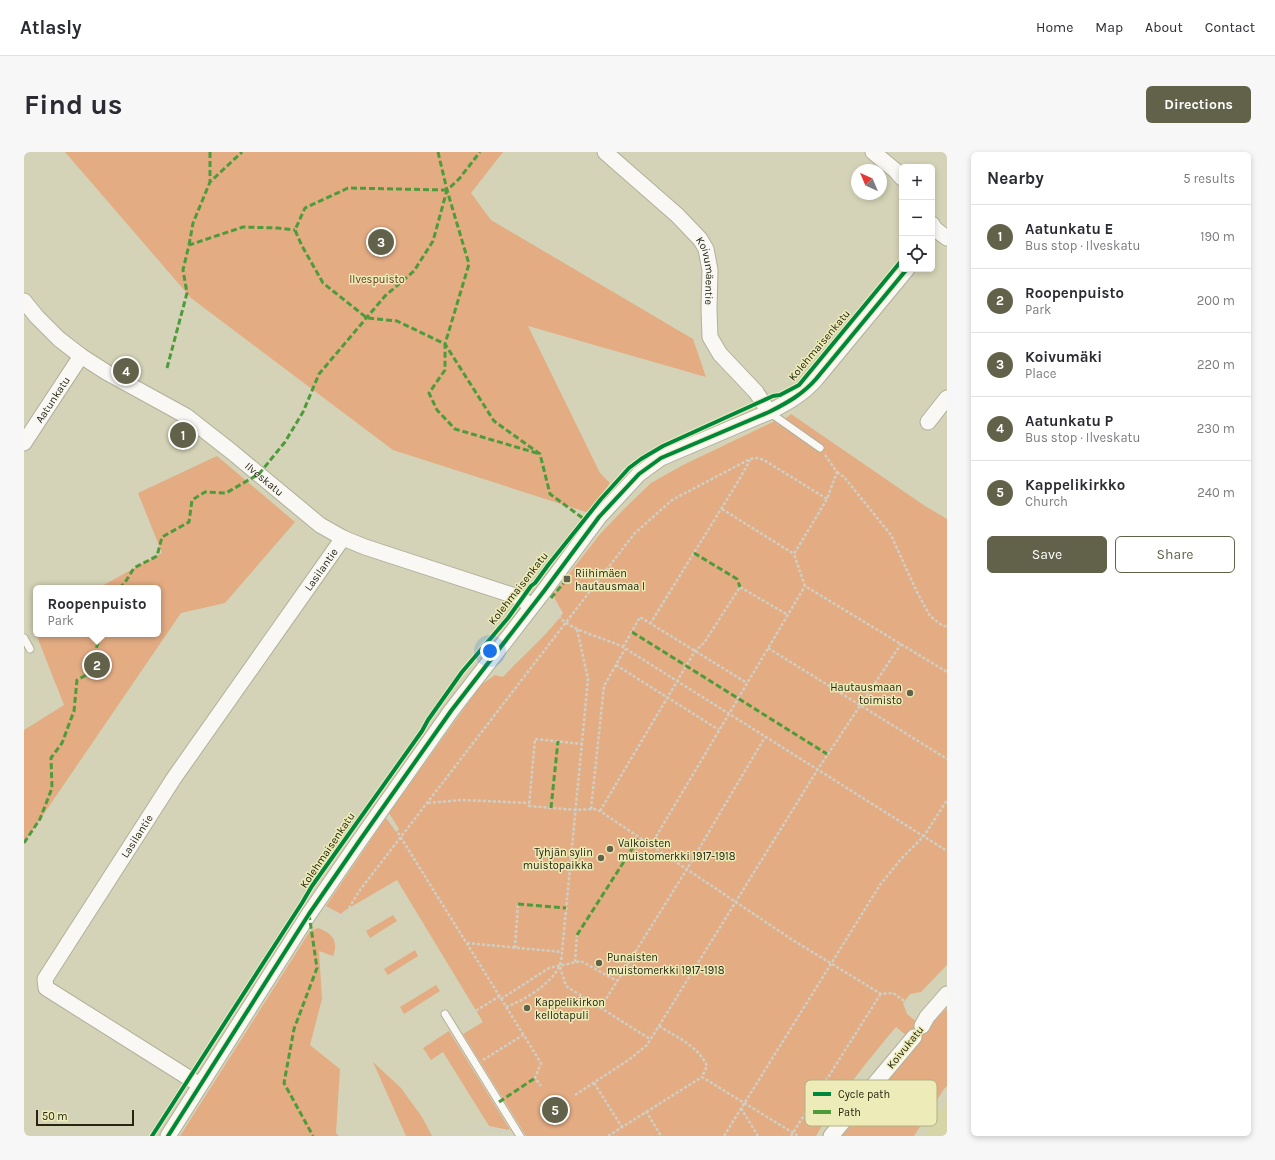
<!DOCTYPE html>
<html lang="en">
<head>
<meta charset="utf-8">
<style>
  :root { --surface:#fff; --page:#f7f7f7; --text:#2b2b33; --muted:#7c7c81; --line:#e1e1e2; --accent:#62624b }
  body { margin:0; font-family:Karla,sans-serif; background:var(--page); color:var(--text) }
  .controls { position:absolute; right:12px; top:12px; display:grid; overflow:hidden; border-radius:6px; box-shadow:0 2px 6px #0003 }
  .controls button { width:36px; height:36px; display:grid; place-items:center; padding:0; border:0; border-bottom:1px solid var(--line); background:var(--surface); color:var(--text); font:20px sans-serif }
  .compass { position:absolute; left:827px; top:12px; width:36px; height:36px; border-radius:50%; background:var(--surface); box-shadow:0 2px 6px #0003; rotate:316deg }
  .scale { position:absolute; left:12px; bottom:10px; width:98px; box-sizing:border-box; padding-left:4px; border:2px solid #252511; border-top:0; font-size:11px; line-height:14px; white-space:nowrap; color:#252511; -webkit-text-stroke:3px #edecb8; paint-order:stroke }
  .you { position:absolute; left:466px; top:499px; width:14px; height:14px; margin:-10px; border:3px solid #fff; border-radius:50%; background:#1a73e8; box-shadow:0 0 0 6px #1a73e833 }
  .badge { display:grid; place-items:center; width:26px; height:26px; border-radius:50%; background:var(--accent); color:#fff; font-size:13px; font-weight:700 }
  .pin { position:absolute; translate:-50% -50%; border:2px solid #fff; box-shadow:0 1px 4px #0006 }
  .popup { position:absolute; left:9px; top:433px; width:128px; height:52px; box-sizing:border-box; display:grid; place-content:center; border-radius:6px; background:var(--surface); filter:drop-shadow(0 1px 3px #0005); font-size:13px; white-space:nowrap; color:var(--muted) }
  .popup b { font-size:15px; color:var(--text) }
  .popup::after { content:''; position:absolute; left:50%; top:100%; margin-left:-8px; border:8px solid transparent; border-top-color:var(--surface) }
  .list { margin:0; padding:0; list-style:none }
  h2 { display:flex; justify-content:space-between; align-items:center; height:52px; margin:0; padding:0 16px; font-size:17px }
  h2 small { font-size:13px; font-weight:400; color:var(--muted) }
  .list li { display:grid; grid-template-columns:26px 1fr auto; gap:12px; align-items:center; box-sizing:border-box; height:64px; padding:0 16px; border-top:1px solid var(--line) }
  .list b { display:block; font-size:15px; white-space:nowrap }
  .list p { margin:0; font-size:13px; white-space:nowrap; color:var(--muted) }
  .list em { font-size:13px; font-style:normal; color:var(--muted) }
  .actions { display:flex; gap:8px; padding:12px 16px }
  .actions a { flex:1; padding:9px 0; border:1px solid var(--accent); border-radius:6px; text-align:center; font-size:14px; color:var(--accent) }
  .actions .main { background:var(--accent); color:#fff }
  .icon { flex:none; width:22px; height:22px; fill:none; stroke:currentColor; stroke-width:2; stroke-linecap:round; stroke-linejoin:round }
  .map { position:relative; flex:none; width:923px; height:984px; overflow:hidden; border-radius:6px }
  header { display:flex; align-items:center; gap:24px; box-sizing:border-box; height:56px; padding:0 20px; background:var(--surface); border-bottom:1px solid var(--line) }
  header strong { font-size:19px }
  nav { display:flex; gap:22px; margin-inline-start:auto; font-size:14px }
  .intro { display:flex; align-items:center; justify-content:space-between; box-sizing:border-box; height:96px; padding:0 24px }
  h1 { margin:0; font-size:28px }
  .button { padding:10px 18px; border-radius:6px; background:var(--accent); color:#fff; font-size:14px; font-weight:700 }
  main { display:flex; gap:24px; padding:0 24px }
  aside { flex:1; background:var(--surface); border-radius:6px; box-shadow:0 2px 6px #0003 }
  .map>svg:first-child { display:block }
  .built { fill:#d6d5a8 }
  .green { fill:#e3ac83 }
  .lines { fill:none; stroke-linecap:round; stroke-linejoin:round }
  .service-casing { stroke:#b1b09a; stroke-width:9 }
  .minor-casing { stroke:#b1b09a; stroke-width:17 }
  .path { stroke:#cfcfc5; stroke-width:2.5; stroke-dasharray:3 2; stroke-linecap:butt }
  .service { stroke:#f9f8f4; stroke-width:7 }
  .minor { stroke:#f9f8f4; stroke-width:15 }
  .quiet { stroke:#4e9b3c; stroke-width:3; stroke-dasharray:6 3; stroke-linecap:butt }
  .cycleway-casing { stroke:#edecb8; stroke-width:6 }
  .cycleway { stroke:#00873e; stroke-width:4 }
  .poi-dot { fill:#62624b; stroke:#edecb8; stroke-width:1.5 }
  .labels { text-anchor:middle; stroke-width:3; stroke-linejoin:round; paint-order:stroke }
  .street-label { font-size:11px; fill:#252511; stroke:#edecb8 }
  .park-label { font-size:11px; fill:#61341d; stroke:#edecb8 }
  .poi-label { font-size:11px; fill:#252511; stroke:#edecb8; text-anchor:start }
  .key { fill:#edecb8; stroke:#b1b086; stroke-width:1 }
  .key-label { font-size:11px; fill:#252511 }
</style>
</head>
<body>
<header>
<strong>Atlasly</strong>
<nav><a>Home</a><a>Map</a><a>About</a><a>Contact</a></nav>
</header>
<div class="intro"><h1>Find us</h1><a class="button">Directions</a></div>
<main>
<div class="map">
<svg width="923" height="984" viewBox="0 0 923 984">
  <rect width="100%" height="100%" fill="#d4d3b7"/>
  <path class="built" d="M 923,948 L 923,984 L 900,984 Z"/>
  <path class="green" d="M 41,0 L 479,0 L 447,41 L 467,68 L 669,187 L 682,225 L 504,174 L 576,321 L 586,331 L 565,361 L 369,298 L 167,146 Z
    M 767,262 L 901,354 L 923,367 L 923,813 L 897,840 L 886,842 L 879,851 L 883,862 L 894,871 L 883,884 L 872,875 C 843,910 814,944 792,984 L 502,984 L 439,882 L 459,870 L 373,728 L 320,759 L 317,762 L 302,754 L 361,667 L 363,667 L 372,680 L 375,677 L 365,661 L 457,533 L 471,523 L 479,525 C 498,504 523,484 539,461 L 531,447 L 530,441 L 577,381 L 599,358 L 627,331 L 659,313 L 751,269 L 754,273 Z
    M 193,304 L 271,370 L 201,451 L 157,461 L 0,691 L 0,578 L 40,553 L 12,482 L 134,482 L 134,436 L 74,436 L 138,401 L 114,341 Z
    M 369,763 L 373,769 L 346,786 L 342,779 Z
    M 294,776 C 308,781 315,789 309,804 L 295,799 L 298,847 L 286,893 L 316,917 L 312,981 L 315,984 L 156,984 L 286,779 Z
    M 391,798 L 394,804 L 364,823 L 360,817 Z
    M 412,833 L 416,839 L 380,862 L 376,855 Z
    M 923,856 L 923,934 L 920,937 L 890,984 L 814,984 L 902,877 Z
    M 425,879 L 485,976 L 485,978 L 465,974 L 419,900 L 407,908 L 399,896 Z
    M 349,910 L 377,936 L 398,965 L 408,984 L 382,984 Z"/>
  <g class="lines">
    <g class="service-casing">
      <path id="service" d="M 745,260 L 796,296
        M 0,486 L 6,497
        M 421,862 L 496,984"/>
    </g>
    <g class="minor-casing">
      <g id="minor">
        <path id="s1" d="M 581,0 L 653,63 L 676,87 L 682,97 L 686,118 L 685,157 L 686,185 L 696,202 L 732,240 L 745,260"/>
        <path d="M 849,0 L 872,19 L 878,26"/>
        <path d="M 908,72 L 911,77 L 923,86"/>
        <path id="s2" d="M 0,149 L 13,165 L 35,187 L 57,204 L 82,220 L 162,264 L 208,300 L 296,373 L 319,386 L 341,395 L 494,445 L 508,454"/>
        <path d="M 904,270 L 923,246"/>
        <path id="s3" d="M 0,291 L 57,204"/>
        <path d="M 898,874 L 903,865 L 923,842"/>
        <path id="s4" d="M 176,933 L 22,836 L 21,827 L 150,626 L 319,386"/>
        <path d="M 144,984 L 285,762 L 336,688 L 427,559 L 520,439 L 575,365 L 615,322 L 637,306 L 745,260 C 763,251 779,242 792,227 L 883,117"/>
        <path d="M 807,984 L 890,885"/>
      </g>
    </g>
    <path class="path" d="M 801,303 L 813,320 L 803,347 L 770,402 L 781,434 L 923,520
      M 813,320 L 820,325 L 867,383 L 892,438 L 906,464 L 919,474 L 923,474
      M 698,357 L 770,402
      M 529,450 C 531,454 533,460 535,464 C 544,478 584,487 599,495 L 923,699
      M 626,472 L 715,328 L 726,308
      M 599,495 L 616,465 L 723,531
      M 744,496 L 923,607
      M 592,513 L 695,578
      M 559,592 L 511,587 L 505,654 L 552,658 L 570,657 L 576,659 L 767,787 L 857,842 L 869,841 L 893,858
      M 404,651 L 438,648 L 505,651
      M 567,657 L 580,534 L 601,497
      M 576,659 L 671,499 L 680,491 L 716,435 L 764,463
      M 366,668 L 517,911 L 511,926 L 517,934
      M 627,693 L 781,434
      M 303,758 L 317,767 L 325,756 L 336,738 L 610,382 L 648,348 L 726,307 L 734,306 L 740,308 L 803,347
      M 443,791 L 538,800
      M 491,796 L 494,752
      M 551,810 L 553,783
      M 536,815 L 542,834 L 626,887
      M 477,847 L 525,816 L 557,809 L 593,829
      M 482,855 C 499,849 527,832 535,815 C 537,811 538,804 538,800 L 564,527 L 553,477
      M 577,855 L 663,717 L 741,585
      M 435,869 L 476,844
      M 635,874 C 654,886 674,894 683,914 L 678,925 L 774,984
      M 459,908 L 499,883
      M 570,931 L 598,975
      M 551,943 L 606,907 L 623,893 L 794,617 L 877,492
      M 717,956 L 734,984
      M 622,959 L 637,984
      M 446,976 L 460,976 L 483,980
      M 584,984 L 678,925
      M 700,984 L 856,733 L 877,707 L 900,684 L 923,648
      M 767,984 L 856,843"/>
    <use href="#service" class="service"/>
    <use href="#minor" class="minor"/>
    <path class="quiet" d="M 186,0 L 186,30
      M 414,0 L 423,38 L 445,112 L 421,192 L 470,269 L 516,302 L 526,342 L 560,367
      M 423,38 L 324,36 L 281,56 L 271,78 L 278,94 L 299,131 L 343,166 L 373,169 L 421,192 L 421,218 L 405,241 L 413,258 L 431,277 L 516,302
      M 165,93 L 169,71 L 186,30 L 218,0
      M 143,216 L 163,141 L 159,118 L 165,93 L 219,75 L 254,76 L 271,78
      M 670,401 L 713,427 L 716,435
      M 95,436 L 100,432 L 110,416 L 133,404 L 138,385 L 165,370 L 168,348 L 181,340 L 202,341 L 235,322 L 261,290 L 279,260 L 295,222 L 361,144 L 390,119 L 409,89 L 423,38 L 435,27 L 456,0
      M 527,446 L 543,427
      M 608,480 L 803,602
      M 527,656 L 534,589
      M 0,691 L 16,667 L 28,636 L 27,606 L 38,591 L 50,559 L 53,528 L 64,522 L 74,491 L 72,482
      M 494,752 L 542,756
      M 285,762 L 293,816 L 270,877 L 260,931 L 289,984
      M 553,783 L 615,686
      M 475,950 L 511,926"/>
    <g class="cycleway-casing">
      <path id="cycleway" d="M 128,984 L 278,751 L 288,734 L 398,579 L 404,568 L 438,520 L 484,466 L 507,434 L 511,431 L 525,412 L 577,347 L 605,316 L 617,307 L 639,294 L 749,244 L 756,243 L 775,233 L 878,108
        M 144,984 L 285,762 L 336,688 L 427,559 L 520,439 L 575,365 L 615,322 L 637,306 L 745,260 C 763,251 779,242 792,227 L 883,117"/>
    </g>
    <use href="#cycleway" class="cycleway"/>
  </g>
  <g class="poi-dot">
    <rect x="539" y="423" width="8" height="8" rx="2"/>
    <circle cx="886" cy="541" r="4"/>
    <circle cx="586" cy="697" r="4"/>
    <circle cx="577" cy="706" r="4"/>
    <circle cx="575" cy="811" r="4"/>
    <circle cx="503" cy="856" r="4"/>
  </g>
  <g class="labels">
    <g class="street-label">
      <text dy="4" stroke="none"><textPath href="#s1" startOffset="162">Koivumäentie</textPath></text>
      <text transform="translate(795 193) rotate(-50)" y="4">Kolehmaisenkatu</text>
      <text dy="4" stroke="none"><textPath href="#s3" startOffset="52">Aatunkatu</textPath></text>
      <text dy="4" stroke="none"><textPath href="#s2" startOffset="301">Ilveskatu</textPath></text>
      <text dy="4" stroke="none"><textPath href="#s4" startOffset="685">Lasilantie</textPath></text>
      <text transform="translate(494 436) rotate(-52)" y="4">Kolehmaisenkatu</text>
      <text dy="4" stroke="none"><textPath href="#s4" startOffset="361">Lasilantie</textPath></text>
      <text transform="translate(303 698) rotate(-56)" y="4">Kolehmaisenkatu</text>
      <text transform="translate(881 895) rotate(-51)" y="4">Koivukatu</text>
    </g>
    <g class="park-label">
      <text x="353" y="131">Ilvespuisto</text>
    </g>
    <g class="poi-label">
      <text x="551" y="425">Riihimäen<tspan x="551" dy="13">hautausmaa I</tspan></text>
      <text x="878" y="539" text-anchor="end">Hautausmaan<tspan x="878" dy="13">toimisto</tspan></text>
      <text x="594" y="695">Valkoisten<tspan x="594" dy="13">muistomerkki 1917-1918</tspan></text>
      <text x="569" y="704" text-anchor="end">Tyhjän sylin<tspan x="569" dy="13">muistopaikka</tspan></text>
      <text x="583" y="809">Punaisten<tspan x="583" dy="13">muistomerkki 1917-1918</tspan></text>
      <text x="511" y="854">Kappelikirkon<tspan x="511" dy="13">kellotapuli</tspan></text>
    </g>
  </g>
  <rect x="781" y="928" width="132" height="46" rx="6" class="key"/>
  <rect x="789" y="940" width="18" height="4" fill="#00873e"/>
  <rect x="789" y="958" width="18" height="4" fill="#4e9b3c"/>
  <g class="key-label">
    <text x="814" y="946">Cycle path</text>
    <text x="814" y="964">Path</text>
  </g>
</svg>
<div class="controls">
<button>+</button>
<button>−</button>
<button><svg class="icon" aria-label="locate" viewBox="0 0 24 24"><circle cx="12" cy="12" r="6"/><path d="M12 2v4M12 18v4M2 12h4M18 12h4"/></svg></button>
</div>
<svg class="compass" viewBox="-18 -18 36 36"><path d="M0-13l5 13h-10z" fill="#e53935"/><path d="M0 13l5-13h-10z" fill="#7c7c81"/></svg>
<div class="scale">50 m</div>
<div class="you"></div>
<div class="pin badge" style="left:159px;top:283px">1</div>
<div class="pin badge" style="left:73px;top:513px">2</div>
<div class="popup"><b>Roopenpuisto</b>Park</div>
<div class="pin badge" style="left:357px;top:90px">3</div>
<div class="pin badge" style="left:102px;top:219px">4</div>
<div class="pin badge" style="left:531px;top:958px">5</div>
</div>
<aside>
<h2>Nearby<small>5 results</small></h2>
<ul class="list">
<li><span class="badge">1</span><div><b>Aatunkatu E</b><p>Bus stop · Ilveskatu</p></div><em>190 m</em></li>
<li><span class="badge">2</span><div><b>Roopenpuisto</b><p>Park</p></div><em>200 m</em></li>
<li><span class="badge">3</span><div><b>Koivumäki</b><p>Place</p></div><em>220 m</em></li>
<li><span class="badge">4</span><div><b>Aatunkatu P</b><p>Bus stop · Ilveskatu</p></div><em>230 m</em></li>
<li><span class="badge">5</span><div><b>Kappelikirkko</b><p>Church</p></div><em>240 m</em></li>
</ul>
<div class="actions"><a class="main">Save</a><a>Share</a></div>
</aside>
</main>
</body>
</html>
